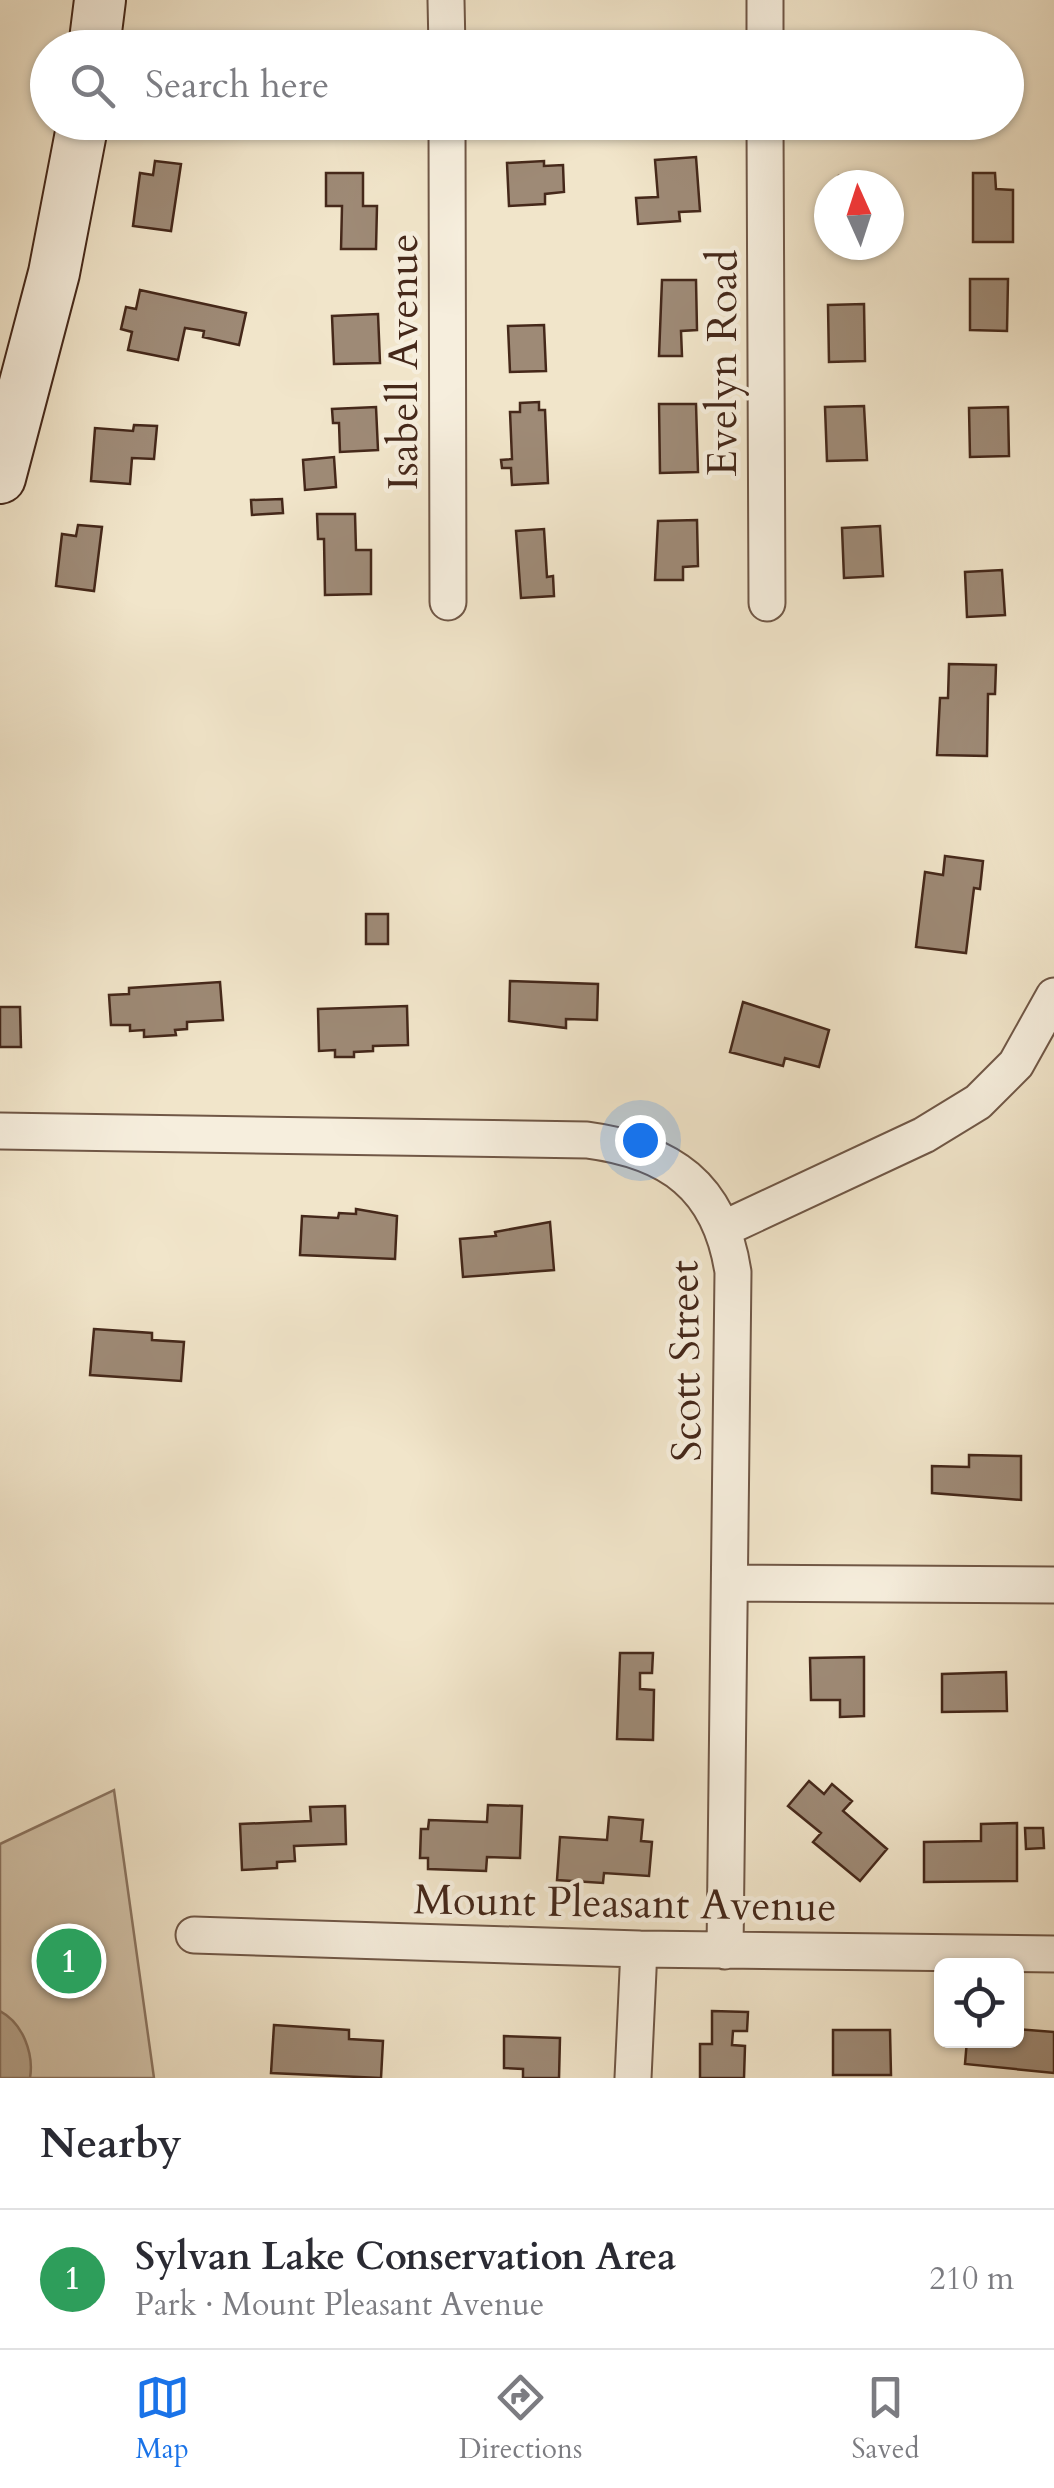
<!DOCTYPE html>
<html lang="en">
<head>
<meta charset="utf-8">
<style>
  :root { --surface:#fff; --page:#f2f2f3; --text:#2b2b33; --muted:#7c7c81; --line:#e1e1e2; --accent:#1a73e8 }
  body { margin:0; font-family:Cardo,serif; background:var(--page); color:var(--text) }
  .controls { position:absolute; right:30px; bottom:30px; display:grid; overflow:hidden; border-radius:15px; box-shadow:0 2px 8px #0004 }
  .controls button { width:90px; height:90px; display:grid; place-items:center; padding:0; border:0; border-bottom:2px solid var(--line); background:var(--surface); color:var(--text); font:50px sans-serif }
  .compass { position:absolute; left:814px; top:170px; width:90px; height:90px; border-radius:50%; background:var(--surface); box-shadow:0 2px 8px #0004; rotate:357deg }
  .you { position:absolute; left:640px; top:1140px; width:35px; height:35px; margin:-25px; border:8px solid #fff; border-radius:50%; background:#1a73e8; box-shadow:0 0 0 15px #1a73e833 }
  .badge { display:grid; place-items:center; width:65px; height:65px; border-radius:50%; background:var(--accent); color:#fff; font-size:32px; font-weight:700 }
  .pin { position:absolute; translate:-50% -50%; border:5px solid #fff; box-shadow:0 2px 10px #0006 }
  .list { margin:0; padding:0; list-style:none }
  h2 { display:flex; justify-content:space-between; align-items:center; height:130px; margin:0; padding:0 40px; font-size:42px }
  h2 small { font-size:32px; font-weight:400; color:var(--muted) }
  .list li { display:grid; grid-template-columns:65px 1fr auto; gap:30px; align-items:center; box-sizing:border-box; height:140px; padding:0 40px; border-top:2px solid var(--line) }
  .list b { display:block; font-size:38px; white-space:nowrap }
  .list p { margin:0; font-size:32px; white-space:nowrap; color:var(--muted) }
  .list em { font-size:32px; font-style:normal; color:var(--muted) }
  .icon { flex:none; width:55px; height:55px; fill:none; stroke:currentColor; stroke-width:2; stroke-linecap:round; stroke-linejoin:round }
  .map { position:relative; flex:none; width:1054px; height:2078px; overflow:hidden }
  .search { position:absolute; background:var(--surface); box-shadow:0 2px 8px #0004; left:30px; right:30px; top:30px; height:110px; display:flex; align-items:center; gap:25px; box-sizing:border-box; padding:0 35px; border-radius:55px; color:var(--muted); font-size:38px }
  .sheet { height:270px; background:var(--surface) }
  nav { display:flex; justify-content:space-around; align-items:center; box-sizing:border-box; height:140px; border-top:2px solid var(--line); background:var(--surface); font-size:28px; color:var(--muted) }
  nav a { display:grid; justify-items:center; gap:5px }
  nav .on { color:var(--accent) }
  .map>svg:first-child { display:block }
  .green { fill:#d4c5ac; stroke:#8c7663; stroke-width:2.5 }
  .water { fill:#b7a58e; stroke:#897360; stroke-width:2.5 }
  .building { fill:#9e8a76; stroke:#45281a; stroke-width:2.5 }
  .lines { fill:none; stroke-linecap:round; stroke-linejoin:round }
  .minor-casing { stroke:#705746; stroke-width:39 }
  .secondary-casing { stroke:#45281a; stroke-width:54 }
  .minor { stroke:#f6eedd; stroke-width:35 }
  .secondary { stroke:#f6eedd; stroke-width:50 }
  .labels { text-anchor:middle; stroke-width:9; stroke-linejoin:round; paint-order:stroke }
  .street-label { font-size:42px; fill:#45281a; stroke:#f6eedd }
</style>
</head>
<body>
<div class="map">
<svg width="1054" height="2078" viewBox="0 0 1054 2078">
  <rect width="100%" height="100%" fill="#f1e5ca"/>
  <filter id="stains"><feTurbulence type="fractalNoise" baseFrequency=".002" numOctaves="4"/><feColorMatrix values="0 0 0 0 .2 0 0 0 0 .09 0 0 0 0 .02 0 0 0 .5 -.17"/></filter>
  <radialGradient id="worn" r=".72"><stop offset=".6" stop-color="#630" stop-opacity="0"/><stop offset="1" stop-color="#630" stop-opacity=".3"/></radialGradient>
  <path class="green" d="M 114,1790 L 154,2078 L 0,2078 L 0,1844 Z"/>
  <path class="water" d="M 0,2011 C 23,2023 34,2054 30,2078 L 0,2078 Z"/>
  <path class="building" d="M 696,157 L 700,211 L 679,212 L 680,221 L 638,224 L 636,198 L 658,197 L 655,160 Z
    M 155,161 L 181,164 L 171,231 L 133,226 L 140,173 L 153,175 Z
    M 544,161 L 544,166 L 563,165 L 564,192 L 545,194 L 545,204 L 509,206 L 507,163 Z
    M 326,173 L 363,173 L 363,206 L 377,206 L 376,249 L 341,249 L 342,206 L 326,206 Z
    M 973,173 L 995,173 L 996,189 L 1013,190 L 1013,242 L 973,242 Z
    M 839,176 L 871,176 L 871,185 L 839,185 Z
    M 970,279 L 1008,279 L 1007,331 L 970,330 Z
    M 662,280 L 696,280 L 697,330 L 681,331 L 682,356 L 659,356 Z
    M 140,290 L 246,313 L 239,345 L 203,337 L 204,331 L 185,328 L 178,360 L 128,350 L 132,332 L 121,329 L 126,307 L 136,309 Z
    M 864,304 L 865,361 L 829,362 L 828,305 Z
    M 378,314 L 380,363 L 334,364 L 332,316 Z
    M 544,325 L 546,371 L 510,372 L 508,326 Z
    M 539,402 L 539,410 L 545,410 L 548,483 L 512,485 L 511,468 L 502,468 L 501,460 L 512,459 L 510,412 L 520,412 L 520,403 Z
    M 659,404 L 696,404 L 698,472 L 660,473 Z
    M 864,406 L 867,460 L 827,461 L 825,407 Z
    M 376,407 L 378,450 L 340,452 L 339,423 L 333,423 L 332,409 Z
    M 1008,407 L 1009,456 L 970,457 L 969,408 Z
    M 134,425 L 157,426 L 154,459 L 132,458 L 130,484 L 91,481 L 95,428 L 133,431 Z
    M 334,457 L 336,487 L 305,490 L 303,460 Z
    M 282,499 L 283,513 L 252,515 L 251,500 Z
    M 317,514 L 355,514 L 356,550 L 371,550 L 371,594 L 325,595 L 324,539 L 318,539 Z
    M 697,520 L 698,566 L 683,567 L 683,580 L 655,580 L 658,521 Z
    M 78,525 L 102,527 L 94,591 L 56,586 L 62,534 L 76,536 Z
    M 880,526 L 883,576 L 844,578 L 842,528 Z
    M 544,529 L 547,577 L 553,576 L 554,596 L 521,598 L 516,531 Z
    M 1002,570 L 1005,615 L 967,617 L 965,572 Z
    M 949,664 L 996,665 L 995,694 L 988,694 L 987,756 L 937,755 L 940,698 L 948,698 Z
    M 945,856 L 983,861 L 980,889 L 974,888 L 966,953 L 916,947 L 925,872 L 943,875 Z
    M 366,914 L 388,914 L 388,944 L 366,944 Z
    M 510,981 L 598,984 L 597,1020 L 566,1019 L 566,1028 L 509,1021 Z
    M 220,982 L 223,1020 L 187,1022 L 187,1029 L 175,1030 L 176,1035 L 144,1037 L 144,1030 L 130,1031 L 130,1025 L 111,1025 L 109,995 L 129,994 L 129,988 Z
    M 743,1002 L 829,1030 L 819,1067 L 785,1058 L 783,1066 L 730,1052 Z
    M 407,1006 L 408,1045 L 373,1046 L 373,1051 L 354,1052 L 354,1057 L 335,1057 L 335,1050 L 319,1051 L 318,1009 Z
    M 0,1007 L 20,1007 L 21,1047 L 0,1047 Z
    M 356,1209 L 397,1216 L 395,1259 L 300,1255 L 302,1216 L 338,1218 L 339,1213 L 356,1214 Z
    M 550,1222 L 554,1270 L 463,1277 L 460,1239 L 496,1236 L 495,1232 Z
    M 94,1329 L 152,1333 L 152,1340 L 184,1342 L 181,1381 L 90,1375 Z
    M 969,1455 L 1021,1456 L 1021,1500 L 932,1493 L 932,1466 L 969,1467 Z
    M 620,1653 L 653,1653 L 652,1673 L 640,1673 L 640,1689 L 654,1690 L 653,1740 L 617,1739 Z
    M 864,1657 L 864,1716 L 840,1717 L 840,1700 L 811,1700 L 810,1658 Z
    M 1006,1672 L 1007,1711 L 942,1712 L 942,1674 Z
    M 809,1781 L 824,1794 L 832,1784 L 852,1801 L 843,1811 L 887,1849 L 860,1881 L 813,1842 L 821,1833 L 788,1806 Z
    M 488,1805 L 522,1806 L 520,1858 L 487,1857 L 486,1871 L 428,1869 L 428,1858 L 420,1858 L 421,1829 L 428,1829 L 429,1820 L 487,1822 Z
    M 345,1806 L 346,1844 L 294,1846 L 295,1861 L 277,1862 L 277,1868 L 242,1870 L 240,1824 L 311,1821 L 310,1807 Z
    M 609,1817 L 643,1820 L 641,1841 L 652,1842 L 649,1876 L 604,1873 L 603,1883 L 557,1880 L 560,1837 L 607,1840 Z
    M 1017,1823 L 1017,1881 L 924,1882 L 924,1842 L 981,1841 L 981,1824 Z
    M 1025,1828 L 1043,1828 L 1044,1848 L 1026,1849 Z
    M 712,2011 L 748,2012 L 747,2031 L 733,2031 L 732,2045 L 745,2046 L 744,2078 L 700,2078 L 700,2044 L 712,2044 Z
    M 274,2025 L 349,2030 L 349,2039 L 383,2041 L 381,2078 L 271,2073 Z
    M 1016,2029 L 1054,2032 L 1054,2073 L 965,2064 L 967,2040 L 1016,2040 Z
    M 833,2030 L 890,2030 L 891,2075 L 833,2075 Z
    M 504,2036 L 560,2038 L 559,2078 L 523,2078 L 523,2069 L 504,2068 Z"/>
  <g class="lines">
    <g class="minor-casing">
      <path id="minor" d="M 446,0 L 447,48
        M 765,0 L 765,48
        M 447,122 L 448,602
        M 765,122 L 767,603
        M 0,1131 L 587,1140 C 670,1151 720,1186 733,1272 L 725,1951
        M 723,1229 L 924,1135 L 978,1102 L 1016,1064 L 1054,996
        M 730,1583 L 1054,1585
        M 194,1935 L 639,1949 L 1054,1954
        M 633,2078 L 639,1949"/>
    </g>
    <g class="secondary-casing">
      <path id="secondary" d="M 94,48 L 100,0
        M 0,478 L 54,273 L 83,122"/>
    </g>
    <use href="#minor" class="minor"/>
    <use href="#secondary" class="secondary"/>
  </g>
  <g class="labels">
    <g class="street-label">
      <text transform="translate(402 362) rotate(-90)" y="15">Isabell Avenue</text>
      <text transform="translate(721 363) rotate(-90)" y="15">Evelyn Road</text>
      <text transform="translate(684 1361) rotate(-91)" y="15">Scott Street</text>
      <text transform="translate(625 1902) rotate(1)" y="15">Mount Pleasant Avenue</text>
    </g>
  </g>
  <rect width="100%" height="100%" filter="url(#stains)"/>
  <rect width="100%" height="100%" fill="url(#worn)"/>
</svg>
<div class="controls">
<button><svg class="icon" aria-label="locate" viewBox="0 0 24 24"><circle cx="12" cy="12" r="6"/><path d="M12 2v4M12 18v4M2 12h4M18 12h4"/></svg></button>
</div>
<svg class="compass" viewBox="-18 -18 36 36"><path d="M0-13l5 13h-10z" fill="#e53935"/><path d="M0 13l5-13h-10z" fill="#7c7c81"/></svg>
<div class="you"></div>
<div class="pin badge" style="left:69px;top:1961px;background:#2e9e5b">1</div>
<div class="search"><svg class="icon" aria-label="search" viewBox="0 0 24 24"><circle cx="10" cy="10" r="6"/><path d="M15 15l6 6"/></svg>Search here</div>
</div>
<section class="sheet">
<h2>Nearby<small></small></h2>
<ul class="list">
<li><span class="badge" style="background:#2e9e5b">1</span><div><b>Sylvan Lake Conservation Area</b><p>Park · Mount Pleasant Avenue</p></div><em>210 m</em></li>
</ul>
</section>
<nav>
<a class="on"><svg class="icon" aria-label="map" viewBox="0 0 24 24"><path d="M3 6l6-2 6 2 6-2v14l-6 2-6-2-6 2zM9 4v14M15 6v14"/></svg>Map</a>
<a><svg class="icon" aria-label="directions" viewBox="0 0 24 24"><path d="M12 3l9 9-9 9-9-9zM9 14v-3h6M13 9l2 2-2 2"/></svg>Directions</a>
<a><svg class="icon" aria-label="saved" viewBox="0 0 24 24"><path d="M7 4h10v16l-5-4-5 4z"/></svg>Saved</a>
</nav>
</body>
</html>
